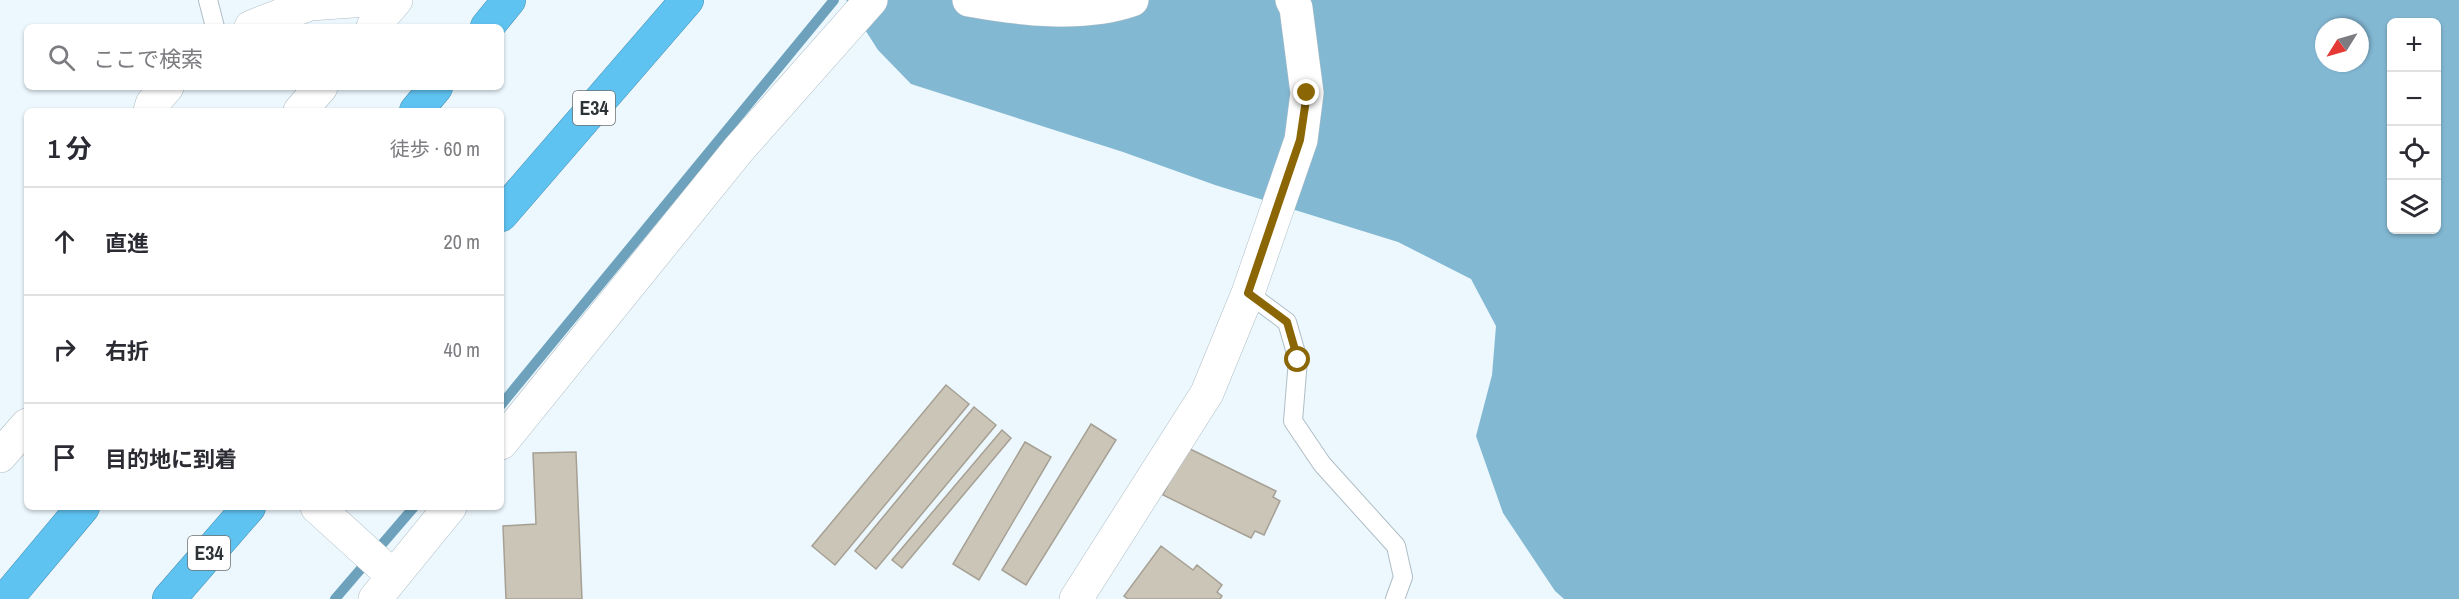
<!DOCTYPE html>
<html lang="ja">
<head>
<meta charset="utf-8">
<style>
  :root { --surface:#fff; --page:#f2f2f3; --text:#2b2b33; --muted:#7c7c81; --line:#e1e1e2 }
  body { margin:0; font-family:"Archivo Narrow","Noto Sans JP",sans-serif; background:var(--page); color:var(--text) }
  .controls { position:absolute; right:18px; top:18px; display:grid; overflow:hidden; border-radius:9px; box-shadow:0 2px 4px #0004 }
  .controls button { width:54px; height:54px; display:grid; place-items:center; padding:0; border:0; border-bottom:2px solid var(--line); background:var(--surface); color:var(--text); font:30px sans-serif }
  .compass { position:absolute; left:2315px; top:18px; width:54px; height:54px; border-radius:50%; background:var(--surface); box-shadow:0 2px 4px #0004; rotate:233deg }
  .stop { position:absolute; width:18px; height:18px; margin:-14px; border:4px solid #8a6604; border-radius:50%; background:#fff }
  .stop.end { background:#8a6604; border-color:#fff; box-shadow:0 2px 6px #0008 }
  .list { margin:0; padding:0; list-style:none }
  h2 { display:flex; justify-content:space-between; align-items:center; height:78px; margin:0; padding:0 24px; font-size:26px }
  h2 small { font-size:20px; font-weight:400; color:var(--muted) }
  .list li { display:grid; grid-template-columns:39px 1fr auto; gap:18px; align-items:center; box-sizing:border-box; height:108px; padding:0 24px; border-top:2px solid var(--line) }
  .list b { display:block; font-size:22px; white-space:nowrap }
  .list em { font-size:20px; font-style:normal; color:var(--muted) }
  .icon { flex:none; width:33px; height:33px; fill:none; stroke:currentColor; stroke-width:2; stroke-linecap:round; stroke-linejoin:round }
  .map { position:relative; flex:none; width:2459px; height:599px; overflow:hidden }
  .search { position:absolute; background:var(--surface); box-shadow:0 2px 4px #0004; left:24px; top:24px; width:480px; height:66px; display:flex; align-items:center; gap:15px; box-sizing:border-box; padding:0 21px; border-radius:9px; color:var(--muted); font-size:22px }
  .panel { position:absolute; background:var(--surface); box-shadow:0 2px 4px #0004; left:24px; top:108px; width:480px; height:402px; border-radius:9px }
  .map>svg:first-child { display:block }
  .forest { fill:#83b8d3; fill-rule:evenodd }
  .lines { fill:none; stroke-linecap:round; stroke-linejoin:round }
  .stream { stroke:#6ea2bc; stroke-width:10 }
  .building { fill:#cbc5b8; stroke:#a6a094; stroke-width:1.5 }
  .service-casing { stroke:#afbdc5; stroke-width:20 }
  .minor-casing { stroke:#afbdc5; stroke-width:34 }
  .motorway-casing { stroke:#4e91b0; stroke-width:34 }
  .service { stroke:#fff; stroke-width:18 }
  .minor { stroke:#fff; stroke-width:33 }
  .motorway { stroke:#5fc3f2; stroke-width:33 }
  .route { stroke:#8a6604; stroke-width:8 }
  .labels { text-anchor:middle; stroke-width:6; stroke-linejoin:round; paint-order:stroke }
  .shield { fill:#fff; stroke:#6c7072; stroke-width:1.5 }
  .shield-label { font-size:20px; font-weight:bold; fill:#2d3336 }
</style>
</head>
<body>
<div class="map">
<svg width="2459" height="599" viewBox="0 0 2459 599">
  <rect width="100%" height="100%" fill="#ecf8fe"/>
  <path class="forest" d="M 846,0 L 2459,0 L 2459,599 L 1564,599 L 1555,591 L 1503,513 L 1476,436 L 1492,375 L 1496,326 L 1471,279 L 1398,242 L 1215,185 L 1123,152 L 911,84 L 878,50 ZM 2392,22 L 2436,22 L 2436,230 L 2392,230 ZM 2324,27 L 2360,27 L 2360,63 L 2324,63 Z"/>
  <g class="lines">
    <path class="stream" d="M 501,405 L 834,0
      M 335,599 L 414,507"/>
  </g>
  <path class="building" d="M 946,385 L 969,404 L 835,565 L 812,546 Z
    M 974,407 L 996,425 L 876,569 L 855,551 Z
    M 1091,424 L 1116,440 L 1026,585 L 1002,570 Z
    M 1002,430 L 1011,438 L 902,568 L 892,560 Z
    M 1025,442 L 1051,457 L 979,580 L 953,564 Z
    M 1186,447 L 1276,491 L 1273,497 L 1280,501 L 1264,535 L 1255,531 L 1251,538 L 1163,495 Z
    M 576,452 L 582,599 L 506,599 L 503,526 L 536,524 L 533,453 Z
    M 1161,546 L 1193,570 L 1197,565 L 1222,585 L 1217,592 L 1222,596 L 1220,599 L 1128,599 L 1124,596 Z"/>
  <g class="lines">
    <g class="service-casing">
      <path id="service" d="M 208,0 L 215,27
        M 1248,293 L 1287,322 L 1298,360 L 1293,421 L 1322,464 L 1396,546 L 1403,577 L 1395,599"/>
    </g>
    <g class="minor-casing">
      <path id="minor" d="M 969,0 C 1019,9 1083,17 1132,0
        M 251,27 L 310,4 L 367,0
        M 373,27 L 396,0
        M 150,111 L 152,104 L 167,87
        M 300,111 L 321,87
        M 501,443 L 739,149 L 871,0
        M 0,456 L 27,425
        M 317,507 L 393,576
        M 375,599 L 450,507
        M 1076,599 L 1207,393 L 1248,293 L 1301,140 L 1307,93 L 1296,8 L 1292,0"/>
    </g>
    <g class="motorway-casing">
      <path id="motorway" d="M 487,27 L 509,0
        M 416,111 L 436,87
        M 501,215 L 687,0
        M 6,599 L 83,507
        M 169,599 L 249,507"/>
    </g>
    <use href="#service" class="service"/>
    <use href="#minor" class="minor"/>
    <use href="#motorway" class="motorway"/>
  </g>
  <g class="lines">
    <path class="route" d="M 1298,360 L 1287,322 L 1248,293 L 1300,140 L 1307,93"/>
  </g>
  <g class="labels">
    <g class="shield">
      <rect x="573" y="91" width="42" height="34" rx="4.5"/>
      <rect x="188" y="536" width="42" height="34" rx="4.5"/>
    </g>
    <g class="shield-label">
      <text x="594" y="115">E34</text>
      <text x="209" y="560">E34</text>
    </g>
  </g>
</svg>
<div class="controls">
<button>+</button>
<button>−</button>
<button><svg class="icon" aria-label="locate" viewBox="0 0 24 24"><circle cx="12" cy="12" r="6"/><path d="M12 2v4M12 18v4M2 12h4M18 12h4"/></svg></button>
<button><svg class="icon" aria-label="layers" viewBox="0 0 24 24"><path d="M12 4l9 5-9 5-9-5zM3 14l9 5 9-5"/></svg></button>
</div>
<svg class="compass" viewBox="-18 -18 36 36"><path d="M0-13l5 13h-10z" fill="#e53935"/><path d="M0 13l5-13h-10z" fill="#7c7c81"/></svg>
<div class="stop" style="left:1298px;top:360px"></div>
<div class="stop end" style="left:1307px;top:93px"></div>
<div class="search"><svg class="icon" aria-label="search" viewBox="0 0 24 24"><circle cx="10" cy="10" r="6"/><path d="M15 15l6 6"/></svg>ここで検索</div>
<section class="panel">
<h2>1 分<small>徒歩 · 60 m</small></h2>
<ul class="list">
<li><svg class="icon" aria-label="ahead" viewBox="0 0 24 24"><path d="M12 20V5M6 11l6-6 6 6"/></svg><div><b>直進</b></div><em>20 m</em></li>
<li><svg class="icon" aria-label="right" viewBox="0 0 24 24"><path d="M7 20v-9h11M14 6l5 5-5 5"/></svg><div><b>右折</b></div><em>40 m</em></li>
<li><svg class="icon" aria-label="arrive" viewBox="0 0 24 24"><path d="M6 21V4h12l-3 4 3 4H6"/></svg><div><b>目的地に到着</b></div></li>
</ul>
</section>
</div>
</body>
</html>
